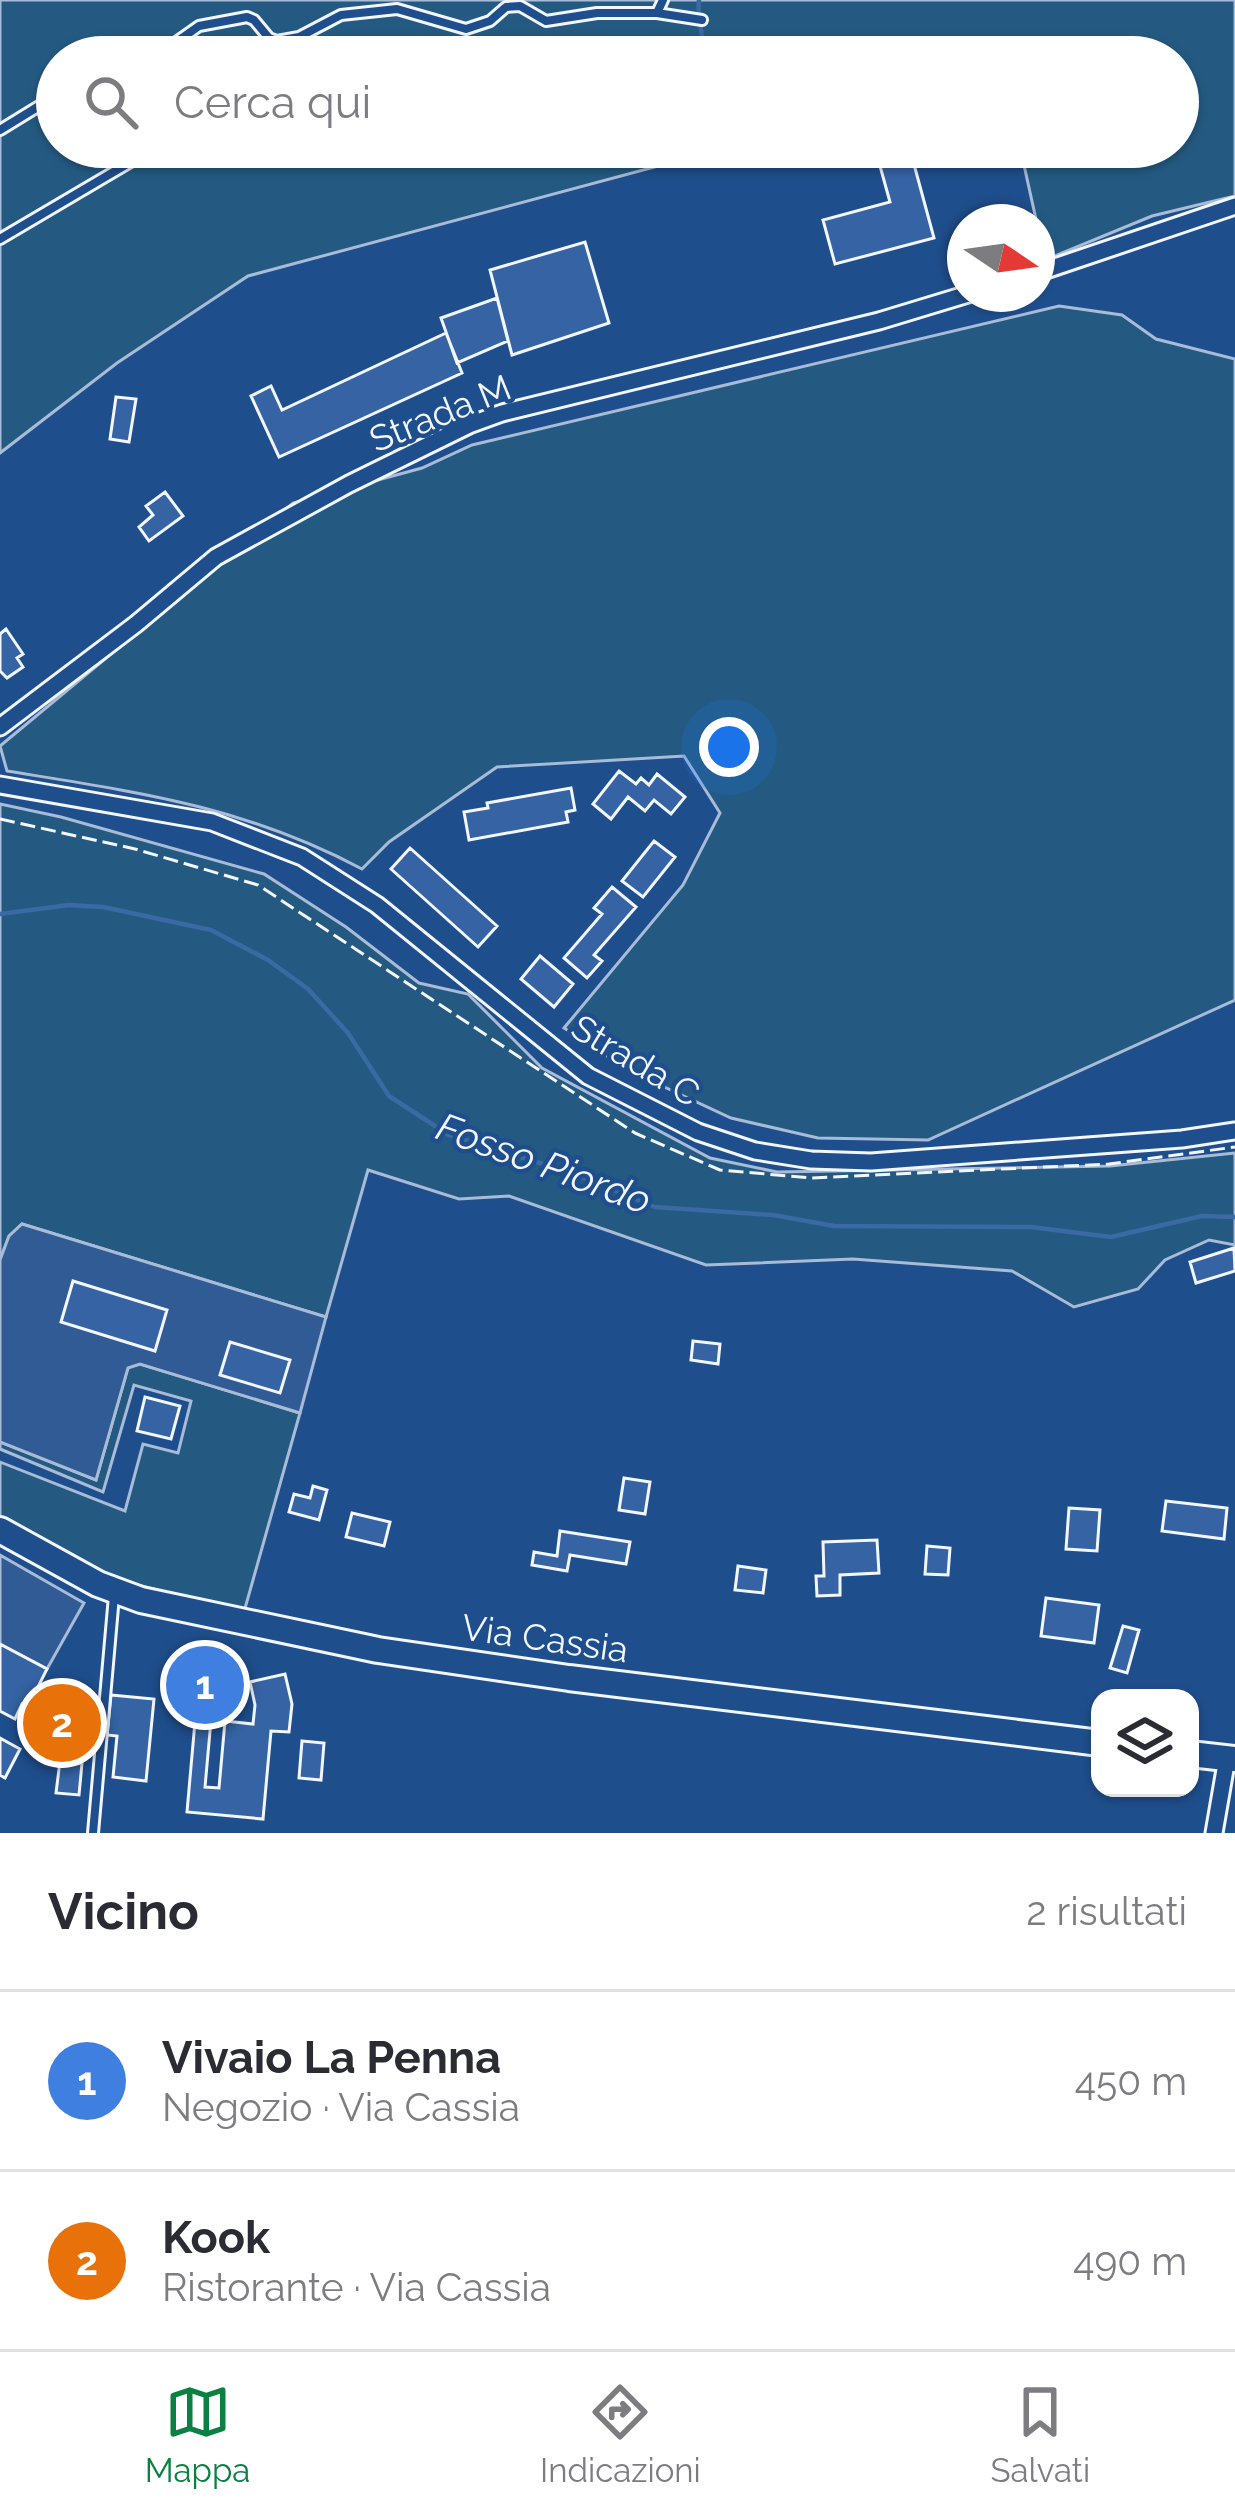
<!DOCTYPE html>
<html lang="it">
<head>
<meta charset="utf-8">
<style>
  :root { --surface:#fff; --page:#f7f7f7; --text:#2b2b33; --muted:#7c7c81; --line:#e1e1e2; --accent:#0b8043 }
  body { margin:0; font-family:Raleway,sans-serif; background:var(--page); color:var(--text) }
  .controls { position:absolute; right:36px; bottom:36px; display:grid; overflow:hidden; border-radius:24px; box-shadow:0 3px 9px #0004 }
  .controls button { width:108px; height:108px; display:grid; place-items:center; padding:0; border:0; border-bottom:3px solid var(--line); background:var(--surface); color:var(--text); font:60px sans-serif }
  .compass { position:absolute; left:947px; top:204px; width:108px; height:108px; border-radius:50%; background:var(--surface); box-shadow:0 3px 9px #0004; rotate:103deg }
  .you { position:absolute; left:729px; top:747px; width:42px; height:42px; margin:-30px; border:9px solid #fff; border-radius:50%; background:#1a73e8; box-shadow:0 0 0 18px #1a73e833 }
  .badge { display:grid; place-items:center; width:78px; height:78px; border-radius:50%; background:var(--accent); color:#fff; font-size:39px; font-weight:700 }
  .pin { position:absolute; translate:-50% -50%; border:6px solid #fff; box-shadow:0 3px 12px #0006 }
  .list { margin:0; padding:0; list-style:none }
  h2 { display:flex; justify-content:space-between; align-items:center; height:156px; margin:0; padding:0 48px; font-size:51px }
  h2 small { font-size:39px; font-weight:400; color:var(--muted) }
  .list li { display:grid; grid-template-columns:78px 1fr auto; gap:36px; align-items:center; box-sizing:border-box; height:180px; padding:0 48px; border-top:3px solid var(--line) }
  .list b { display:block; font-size:45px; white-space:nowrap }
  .list p { margin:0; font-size:39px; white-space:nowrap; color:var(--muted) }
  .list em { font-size:39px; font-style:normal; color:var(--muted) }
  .icon { flex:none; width:66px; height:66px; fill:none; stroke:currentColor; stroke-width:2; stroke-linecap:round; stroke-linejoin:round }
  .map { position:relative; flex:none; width:1235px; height:1833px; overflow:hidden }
  .search { position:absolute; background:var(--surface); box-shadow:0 3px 9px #0004; left:36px; right:36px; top:36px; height:132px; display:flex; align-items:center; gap:30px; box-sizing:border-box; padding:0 42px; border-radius:66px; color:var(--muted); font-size:45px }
  .sheet { height:516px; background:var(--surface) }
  nav { display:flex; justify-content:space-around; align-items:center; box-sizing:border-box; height:168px; border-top:3px solid var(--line); background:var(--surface); font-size:33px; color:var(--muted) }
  nav a { display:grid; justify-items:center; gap:6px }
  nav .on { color:var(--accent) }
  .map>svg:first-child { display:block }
  .green { fill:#245a82; stroke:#a8bbd7; stroke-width:3 }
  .parking { fill:#305b95; stroke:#a8bbd7; stroke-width:3 }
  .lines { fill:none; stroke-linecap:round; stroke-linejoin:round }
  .stream { stroke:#3b69a3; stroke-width:4.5 }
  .building { fill:#3563a3; stroke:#f2f6ff; stroke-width:3 }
  .lane-casing { stroke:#f2f6ff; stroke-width:14 }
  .street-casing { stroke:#f2f6ff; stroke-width:21 }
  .primary-casing { stroke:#f2f6ff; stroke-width:30 }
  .lane { stroke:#1f4e8c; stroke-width:8 }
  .street { stroke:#1f4e8c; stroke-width:15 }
  .primary { stroke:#1f4e8c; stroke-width:24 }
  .fence { stroke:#f2f6ff; stroke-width:3; stroke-dasharray:15 6; stroke-linecap:butt }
  .labels { text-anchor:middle; stroke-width:9; stroke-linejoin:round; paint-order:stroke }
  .street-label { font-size:36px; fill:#f2f6ff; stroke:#1f4e8c }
  .water-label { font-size:39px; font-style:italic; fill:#f2f6ff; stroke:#1f4e8c }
</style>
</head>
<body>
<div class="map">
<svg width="1235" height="1833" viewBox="0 0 1235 1833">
  <rect width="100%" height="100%" fill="#1f4e8c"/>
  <path class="green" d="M 0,0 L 1235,0 L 1235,196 L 1152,216 L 1045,260 L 1020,147 L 1178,147 L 1178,57 L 57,57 L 57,147 L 729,147 L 248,276 L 117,363 L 0,453 Z
    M 1059,306 L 1122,315 L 1156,339 L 1235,359 L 1235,1000 L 928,1140 L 818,1138 L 731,1118 L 628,1070 L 564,1028 L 683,885 L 720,813 L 684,756 L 497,767 L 389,842 L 362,869 C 244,806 136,792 7,771 L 0,746 L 293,503 L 422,468 L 472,445 Z
    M 0,804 L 61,817 L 264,874 L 346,927 L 419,983 L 468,994 L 542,1068 L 710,1158 L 777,1172 L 1110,1166 L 1235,1153 L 1235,1245 L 1209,1240 L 1165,1260 L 1138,1289 L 1074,1307 L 1012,1271 L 853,1259 L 706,1265 L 509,1196 L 459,1199 L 368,1170 L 326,1317 L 22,1224 L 9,1236 L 0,1260 Z
    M 140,1364 L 300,1413 L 244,1612 L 114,1579 L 0,1518 L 0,1462 L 125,1511 L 143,1444 L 178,1453 L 191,1401 L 134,1385 L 103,1492 L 0,1449 L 0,1442 L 96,1480 L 128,1367 Z"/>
  <path class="parking" d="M 22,1224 L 326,1317 L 300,1413 L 140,1364 L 128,1368 L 96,1480 L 0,1442 L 0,1260 L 9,1236 Z
    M 0,1555 L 84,1603 L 47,1669 L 0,1644 Z"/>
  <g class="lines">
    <path class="stream" d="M 698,57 C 708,43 696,18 699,0
      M 0,914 L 69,905 L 103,907 L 211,930 L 268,960 L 308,989 L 348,1033 L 389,1096 L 449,1135 L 569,1172 L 655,1207 L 773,1215 L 834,1226 L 1031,1227 L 1111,1237 L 1202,1216 L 1235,1217"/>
  </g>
  <path class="building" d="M 912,157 L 934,238 L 835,264 L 823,220 L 890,202 L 880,166 Z
    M 585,242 L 609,323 L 512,355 L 490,270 Z
    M 497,298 L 508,341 L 457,363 L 441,318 Z
    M 446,333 L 462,373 L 279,457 L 251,396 L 271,386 L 282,410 Z
    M 116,397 L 136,399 L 129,442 L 110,439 Z
    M 165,492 L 183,516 L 149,541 L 139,527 L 153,515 L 146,506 Z
    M 6,629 L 23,654 L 17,658 L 23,667 L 7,678 L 0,671 L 0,634 Z
    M 619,771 L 636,784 L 641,778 L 649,785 L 657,774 L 685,797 L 671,814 L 654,800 L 645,811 L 628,797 L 611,819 L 593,804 Z
    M 571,788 L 575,810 L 566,812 L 568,822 L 469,840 L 464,812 L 488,808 L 487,803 Z
    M 654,841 L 675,857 L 643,897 L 622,881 Z
    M 410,848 L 497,926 L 478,947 L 391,869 Z
    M 612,887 L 636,907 L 594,955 L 602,961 L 587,978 L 564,958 L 602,914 L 594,908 Z
    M 540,956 L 573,984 L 554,1007 L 521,979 Z
    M 1234,1248 L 1235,1271 L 1196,1283 L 1190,1262 Z
    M 73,1281 L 167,1310 L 155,1351 L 61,1322 Z
    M 693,1341 L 720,1344 L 718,1364 L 691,1360 Z
    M 230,1342 L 290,1360 L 280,1393 L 220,1375 Z
    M 145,1397 L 180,1406 L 171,1439 L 137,1431 Z
    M 624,1478 L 650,1482 L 645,1514 L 619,1510 Z
    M 313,1486 L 327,1490 L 319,1520 L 289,1512 L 294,1494 L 310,1498 Z
    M 1166,1501 L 1227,1508 L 1224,1539 L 1162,1531 Z
    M 1069,1508 L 1100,1510 L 1097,1551 L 1066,1549 Z
    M 352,1513 L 390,1522 L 384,1546 L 346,1537 Z
    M 560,1531 L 630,1542 L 626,1564 L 570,1555 L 567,1571 L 532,1565 L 534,1552 L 557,1556 Z
    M 877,1540 L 879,1573 L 840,1575 L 840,1595 L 817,1596 L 816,1576 L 824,1576 L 823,1542 Z
    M 927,1546 L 950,1548 L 948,1575 L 925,1574 Z
    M 738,1566 L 766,1570 L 763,1593 L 735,1590 Z
    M 1046,1598 L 1099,1605 L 1094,1643 L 1041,1636 Z
    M 1123,1626 L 1139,1630 L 1127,1673 L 1110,1668 Z
    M 0,1644 L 47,1669 L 28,1707 L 22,1704 L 15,1719 L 0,1711 Z
    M 189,1674 L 215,1676 L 205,1787 L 219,1788 L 225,1721 L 253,1724 L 255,1705 L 250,1682 L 285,1674 L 292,1704 L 289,1732 L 271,1731 L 263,1819 L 187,1812 L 197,1699 L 187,1698 Z
    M 41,1693 L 81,1703 L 72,1738 L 46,1731 L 51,1714 L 37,1710 Z
    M 111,1695 L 154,1699 L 146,1781 L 113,1777 L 117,1736 L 107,1735 Z
    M 0,1738 L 20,1749 L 5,1778 L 0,1775 Z
    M 302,1741 L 324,1743 L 321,1780 L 299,1778 Z
    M 60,1761 L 82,1763 L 79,1795 L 56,1793 Z"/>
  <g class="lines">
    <g class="lane-casing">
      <path id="lane" d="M 657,13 L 702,20
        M 155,57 L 199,26 L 247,17 L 254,20 L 269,38 L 277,41 L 299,37 L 341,15 L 397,9 L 466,29 L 490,21 L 506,7 L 520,6 L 546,21 L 597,13 L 657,13 L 663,0
        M 268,57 L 292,41
        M 0,130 L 57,95
        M 0,239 L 156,147
        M 93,1833 L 114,1596"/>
    </g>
    <g class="street-casing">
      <path id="street" d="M 1037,273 L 1235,206
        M 0,727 L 136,624 L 216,557 L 349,484 L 469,425 L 502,413 L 879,321 L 968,294
        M 0,785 L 212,822 L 302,857 L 377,905 L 588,1076 L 698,1132 L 755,1151 L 811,1160 L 871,1162 L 1182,1139 L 1235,1131
        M 1214,1833 L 1227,1758"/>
    </g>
    <g class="primary-casing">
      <path id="primary" d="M 0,1530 L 98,1584 L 141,1600 L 378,1650 L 569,1678 L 1100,1743
        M 1190,1754 L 1235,1759"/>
    </g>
    <use href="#lane" class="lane"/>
    <use href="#street" class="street"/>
    <use href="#primary" class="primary"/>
    <path class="fence" d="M 0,819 L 135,849 L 258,885 L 635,1133 L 720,1170 L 812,1178 L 1109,1164 L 1235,1147"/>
  </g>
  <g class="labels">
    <g class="street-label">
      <text transform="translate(440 413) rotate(-22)" y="13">Strada M</text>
      <text transform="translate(636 1060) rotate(31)" y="13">Strada C</text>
      <text transform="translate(545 1638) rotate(8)" y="13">Via Cassia</text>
    </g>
    <g class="water-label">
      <text transform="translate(544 1163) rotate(20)" y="14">Fosso Piordo</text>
    </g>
  </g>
</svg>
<div class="controls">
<button><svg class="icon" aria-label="layers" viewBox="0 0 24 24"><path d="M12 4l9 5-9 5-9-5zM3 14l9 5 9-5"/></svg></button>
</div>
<svg class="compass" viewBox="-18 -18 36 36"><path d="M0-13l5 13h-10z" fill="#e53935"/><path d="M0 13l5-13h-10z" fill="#7c7c81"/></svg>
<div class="you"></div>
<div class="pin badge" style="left:205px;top:1685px;background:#3f7fe0">1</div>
<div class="pin badge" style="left:62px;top:1723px;background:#e8710a">2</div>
<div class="search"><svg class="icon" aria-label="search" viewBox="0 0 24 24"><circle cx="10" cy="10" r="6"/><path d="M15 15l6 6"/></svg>Cerca qui</div>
</div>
<section class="sheet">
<h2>Vicino<small>2 risultati</small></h2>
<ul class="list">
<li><span class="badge" style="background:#3f7fe0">1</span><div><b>Vivaio La Penna</b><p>Negozio · Via Cassia</p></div><em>450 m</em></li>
<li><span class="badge" style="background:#e8710a">2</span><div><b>Kook</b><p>Ristorante · Via Cassia</p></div><em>490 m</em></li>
</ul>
</section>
<nav>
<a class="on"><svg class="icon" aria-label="map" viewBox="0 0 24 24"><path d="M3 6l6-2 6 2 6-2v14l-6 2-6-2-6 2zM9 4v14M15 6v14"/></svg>Mappa</a>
<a><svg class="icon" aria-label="directions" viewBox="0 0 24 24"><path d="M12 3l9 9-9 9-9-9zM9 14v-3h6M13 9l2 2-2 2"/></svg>Indicazioni</a>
<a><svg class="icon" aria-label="saved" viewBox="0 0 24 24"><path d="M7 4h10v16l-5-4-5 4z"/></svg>Salvati</a>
</nav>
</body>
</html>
